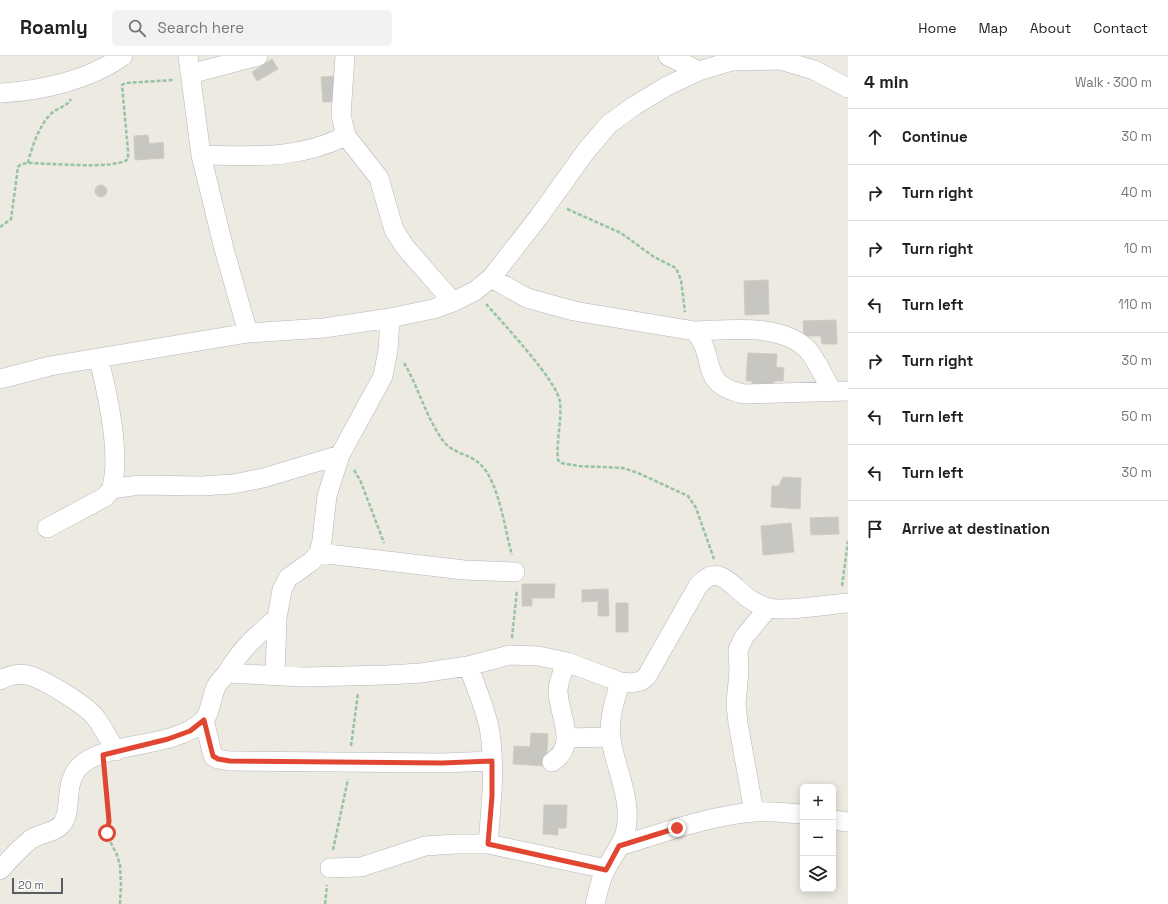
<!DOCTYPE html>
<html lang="en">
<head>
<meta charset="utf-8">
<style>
  :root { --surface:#fff; --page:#f2f2f2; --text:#222; --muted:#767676; --line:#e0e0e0 }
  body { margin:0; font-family:"Space Grotesk",sans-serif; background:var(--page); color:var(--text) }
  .controls { position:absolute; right:12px; bottom:12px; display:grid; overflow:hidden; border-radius:6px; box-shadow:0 2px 10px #0003 }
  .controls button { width:36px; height:36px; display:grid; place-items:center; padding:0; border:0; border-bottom:1px solid var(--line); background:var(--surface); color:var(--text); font:20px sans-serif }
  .scale { position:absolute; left:12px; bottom:10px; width:51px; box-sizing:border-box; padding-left:4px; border:2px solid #595c61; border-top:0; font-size:11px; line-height:14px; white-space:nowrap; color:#595c61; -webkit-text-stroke:3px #fff; paint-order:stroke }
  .stop { position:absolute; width:12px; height:12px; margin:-9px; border:3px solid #e14632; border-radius:50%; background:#fff }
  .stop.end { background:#e14632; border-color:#fff; box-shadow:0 1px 4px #0008 }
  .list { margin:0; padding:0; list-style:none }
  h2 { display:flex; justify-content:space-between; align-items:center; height:52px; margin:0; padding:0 16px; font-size:17px }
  h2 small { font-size:13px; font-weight:400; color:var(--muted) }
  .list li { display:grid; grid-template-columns:26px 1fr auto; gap:12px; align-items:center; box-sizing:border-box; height:56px; padding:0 16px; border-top:1px solid var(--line) }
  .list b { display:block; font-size:15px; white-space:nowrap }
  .list em { font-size:13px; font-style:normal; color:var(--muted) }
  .icon { flex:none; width:22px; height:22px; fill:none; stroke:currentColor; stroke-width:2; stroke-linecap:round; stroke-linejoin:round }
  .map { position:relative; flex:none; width:848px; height:848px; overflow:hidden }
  header { display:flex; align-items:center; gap:24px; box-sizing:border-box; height:56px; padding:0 20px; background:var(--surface); border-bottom:1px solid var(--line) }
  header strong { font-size:19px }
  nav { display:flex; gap:22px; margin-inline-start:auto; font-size:14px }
  .search { width:280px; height:36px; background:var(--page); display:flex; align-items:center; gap:10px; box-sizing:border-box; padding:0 14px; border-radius:6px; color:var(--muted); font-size:15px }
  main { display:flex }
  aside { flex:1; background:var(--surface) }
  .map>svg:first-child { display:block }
  .building { fill:#c8c6c0; stroke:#d0cbbf }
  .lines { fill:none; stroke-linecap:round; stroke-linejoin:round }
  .street-casing { stroke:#b3b6bb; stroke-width:20 }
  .path { stroke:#97c3a5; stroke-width:2.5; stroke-dasharray:4 2; stroke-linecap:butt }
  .street { stroke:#fff; stroke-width:19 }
  .route { stroke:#e14632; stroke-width:5 }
</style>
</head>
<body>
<header>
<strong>Roamly</strong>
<div class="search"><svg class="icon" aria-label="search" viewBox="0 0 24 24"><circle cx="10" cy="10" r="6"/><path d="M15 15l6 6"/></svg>Search here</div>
<nav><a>Home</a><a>Map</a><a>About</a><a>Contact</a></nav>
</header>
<main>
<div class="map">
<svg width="848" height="848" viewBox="0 0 848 848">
  <rect width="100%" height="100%" fill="#eceae1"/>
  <path class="building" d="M 272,3 L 278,13 L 257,25 L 252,16 Z
    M 335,20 L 337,46 L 323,46 L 321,21 Z
    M 148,79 L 149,88 L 163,86 L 164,102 L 135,104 L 134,80 Z
    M95 135a6 6 0 1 1 12 0a6 6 0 1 1-12 0Z
    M 768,224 L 769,258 L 745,259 L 744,225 Z
    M 836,264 L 837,288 L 822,288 L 821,280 L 804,280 L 803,265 Z
    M 748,297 L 777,298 L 776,311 L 784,312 L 783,325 L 774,325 L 770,334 L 752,333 L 752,325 L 746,325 Z
    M 783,421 L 801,422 L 800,453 L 771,451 L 772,430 L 779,430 Z
    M 838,461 L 839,478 L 811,479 L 810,462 Z
    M 791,467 L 794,496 L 763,499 L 761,470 Z
    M 522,528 L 555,528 L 554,542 L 532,542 L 532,550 L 522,550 Z
    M 608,533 L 609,560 L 598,560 L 598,545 L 582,546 L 582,534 Z
    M 616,547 L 628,547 L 628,576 L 616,576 Z
    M 531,677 L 548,678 L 546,710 L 513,708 L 514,690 L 530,691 Z
    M 544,749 L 567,749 L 566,772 L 558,772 L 558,779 L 543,778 Z"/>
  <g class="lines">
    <g class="street-casing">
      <path id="street" d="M 188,0 L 201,99 L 224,193 L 248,277
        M 345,0 L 341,59 L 346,80 L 379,122 L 394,174 L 405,191 L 453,246
        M 668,0 L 699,15
        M 190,18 L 258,0
        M 0,37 C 41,35 89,24 123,0
        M 201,99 C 254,100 296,104 346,80
        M 491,222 L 527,242 L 574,255 L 695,275 C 718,303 697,329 745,338 L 848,335
        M 695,275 C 730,274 781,267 807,293 C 817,304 824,322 832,335
        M 0,323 L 50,310 L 248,277 L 324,272 L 390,262 L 433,253 L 453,246 L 475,235 L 491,222 L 538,162 L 586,95 L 609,68 L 634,50 L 667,30 L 699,15 L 732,5 L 780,4 L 814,14 L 848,32
        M 112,433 L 139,429 L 201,430 L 233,428 L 263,422 L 340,399
        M 47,472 L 105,441 C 107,438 111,435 112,431 C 121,396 107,337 99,303
        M 319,497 L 464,514 L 515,516
        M 468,610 C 476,630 484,650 489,671 C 496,709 491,750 488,788
        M 227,617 C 240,594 257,579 277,562
        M 275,619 L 277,562 L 282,534 L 288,522 L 312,505 L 319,497 L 322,484 L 327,440 L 340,399 L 383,320 L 388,294 L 390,262
        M 0,624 C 8,620 18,617 27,619 C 42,622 86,649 95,661 C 103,671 109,684 116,695
        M 204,664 L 213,700 L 218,703 L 230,705 L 442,707 L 492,705
        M 567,682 L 611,681
        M 552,706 C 579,689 559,661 558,635 C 558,625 563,615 567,606
        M 754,756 L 738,667 L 736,648 L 739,615 L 738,594 L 744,581 L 768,552
        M 833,764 L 848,766
        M 619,790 C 663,777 708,760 754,756 C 770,755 787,757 803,758
        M 330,812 L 361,811 L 425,790 L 456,788 L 488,788 L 606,813
        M 0,814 C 9,804 19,793 30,784 C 39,777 55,777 62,768 C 73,755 63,728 79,711 C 106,684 172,694 203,665 C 211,657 211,641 216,631 C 218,626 224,621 227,617 L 304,621 L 387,619 L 421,617 L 468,610 L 510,599 L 538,600 L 567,606 L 620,626 L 632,627 L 641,625 L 647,620 L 698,530 C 715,509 727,524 742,537 C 749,544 757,548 766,551 C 781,557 830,548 848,547
        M 595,848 C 598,836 600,824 606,813 C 612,800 624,787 626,773 C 632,742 615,712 611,683 C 608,664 615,644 620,626"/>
    </g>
    <path class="path" d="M 28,107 C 31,92 41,65 53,56 C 60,51 66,51 71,43
      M 567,153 L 621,177 L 654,201 L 676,212 L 681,224 L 685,256
      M 0,171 L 11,163 L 18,111 L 21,108 L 28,107 C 47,107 116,114 128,103 L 128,95 L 122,29 L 125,27 L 174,24
      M 486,248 C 502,266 558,326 560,346 C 562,365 556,385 558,404 L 561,407 L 579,410 L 623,412 L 638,417 L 688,440 L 696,452 L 714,503
      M 404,307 C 419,332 426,362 444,386 C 454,398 470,398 480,408 C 499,425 505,475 512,499
      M 354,414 L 361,426 L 384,487
      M 842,530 L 848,485
      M 512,582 L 517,534
      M 351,690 L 358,637
      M 104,715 L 109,765 L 108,781 L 117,799 L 120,809 L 121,829 L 120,848
      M 333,794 L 348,723
      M 325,848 L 327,829"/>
    <use href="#street" class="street"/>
  </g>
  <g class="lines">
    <path class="route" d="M 107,777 L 109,765 L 103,699 L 168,683 L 190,675 L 204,664 L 213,700 L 218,703 L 230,705 L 442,707 L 492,705 L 492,740 L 488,788 L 606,814 L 619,790 L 677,772"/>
  </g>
</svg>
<div class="controls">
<button>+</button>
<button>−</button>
<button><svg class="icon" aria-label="layers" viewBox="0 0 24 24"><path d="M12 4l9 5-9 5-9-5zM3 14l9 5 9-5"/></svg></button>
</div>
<div class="scale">20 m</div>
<div class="stop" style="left:107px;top:777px"></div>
<div class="stop end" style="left:677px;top:772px"></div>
</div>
<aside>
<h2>4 min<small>Walk · 300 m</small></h2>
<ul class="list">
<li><svg class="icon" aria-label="ahead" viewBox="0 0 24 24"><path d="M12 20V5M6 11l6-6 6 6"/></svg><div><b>Continue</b></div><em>30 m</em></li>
<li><svg class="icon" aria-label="right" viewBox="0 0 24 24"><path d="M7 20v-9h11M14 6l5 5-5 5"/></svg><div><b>Turn right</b></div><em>40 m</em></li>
<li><svg class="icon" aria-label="right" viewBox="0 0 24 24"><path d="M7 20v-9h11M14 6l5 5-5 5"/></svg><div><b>Turn right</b></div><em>10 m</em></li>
<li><svg class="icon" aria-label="left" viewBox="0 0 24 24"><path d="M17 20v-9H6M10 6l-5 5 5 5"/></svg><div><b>Turn left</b></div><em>110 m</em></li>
<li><svg class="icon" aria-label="right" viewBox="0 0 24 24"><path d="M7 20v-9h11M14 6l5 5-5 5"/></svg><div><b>Turn right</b></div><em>30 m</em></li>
<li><svg class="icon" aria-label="left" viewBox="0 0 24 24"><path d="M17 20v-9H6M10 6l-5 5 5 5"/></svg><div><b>Turn left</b></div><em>50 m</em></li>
<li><svg class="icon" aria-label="left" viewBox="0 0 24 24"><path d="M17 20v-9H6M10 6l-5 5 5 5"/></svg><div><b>Turn left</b></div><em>30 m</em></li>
<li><svg class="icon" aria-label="arrive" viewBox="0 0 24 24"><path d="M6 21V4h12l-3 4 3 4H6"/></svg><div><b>Arrive at destination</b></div></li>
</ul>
</aside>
</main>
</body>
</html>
